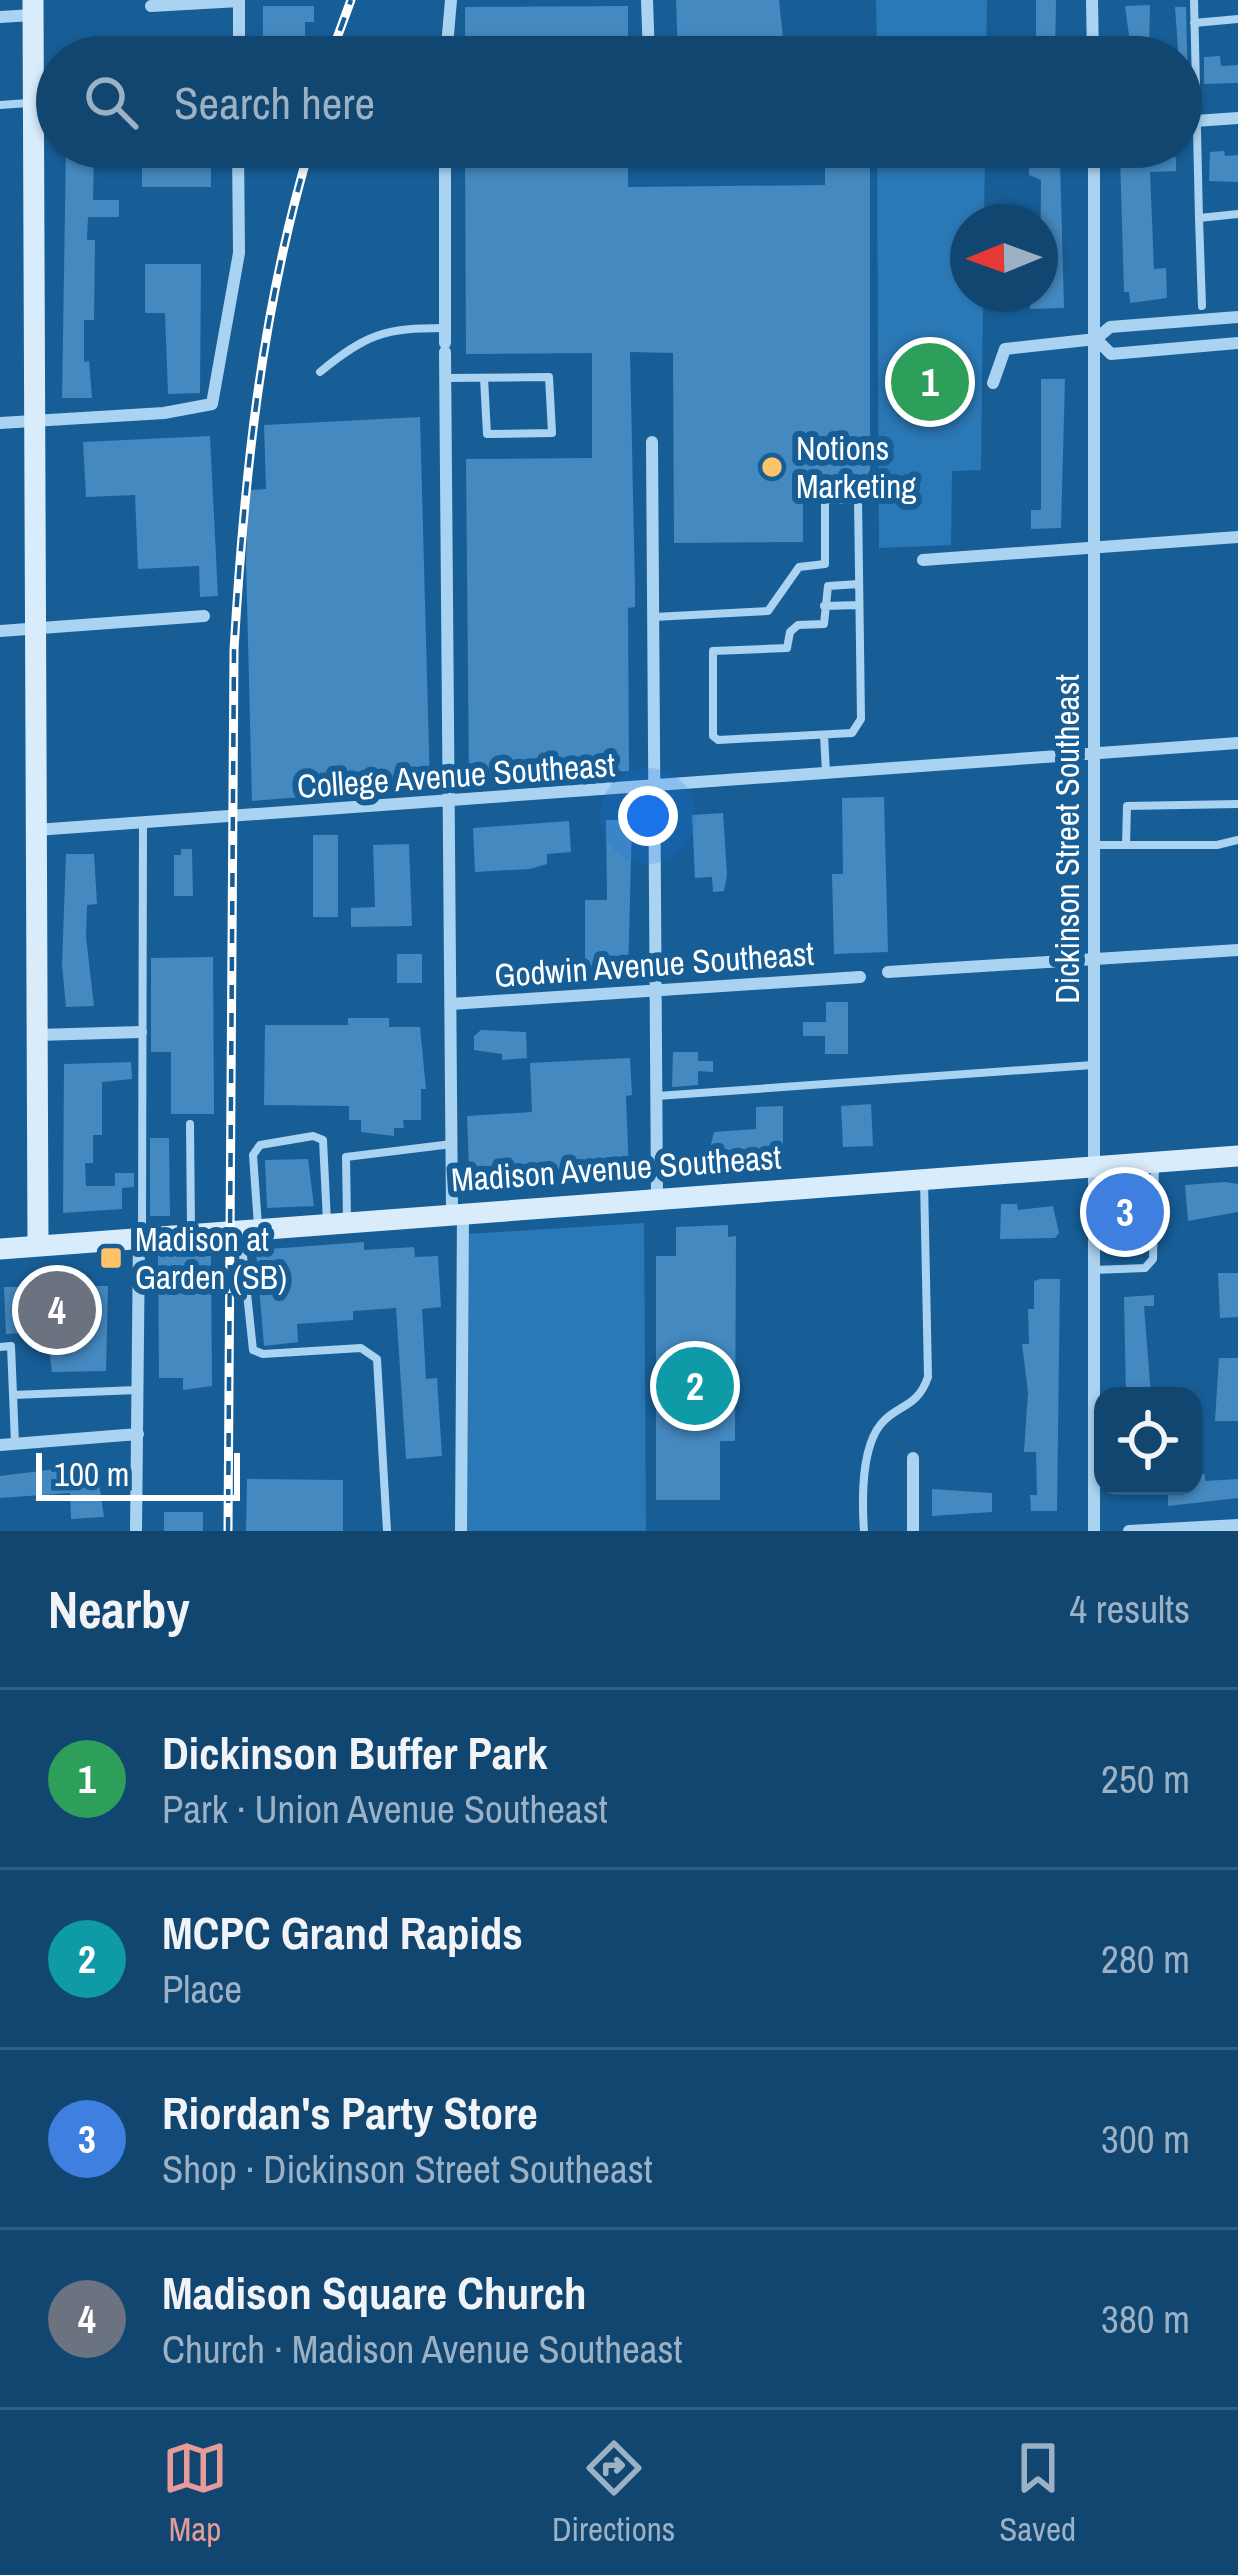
<!DOCTYPE html>
<html lang="en">
<head>
<meta charset="utf-8">
<style>
  :root { --surface:#114671; --page:#1a4d76; --text:#f1f3f6; --muted:#9cb1c3; --line:#305e84; --accent:#e69b98 }
  body { margin:0; font-family:"Archivo Narrow",sans-serif; background:var(--page); color:var(--text) }
  .controls { position:absolute; right:36px; bottom:36px; display:grid; overflow:hidden; border-radius:24px; box-shadow:0 3px 9px #0004 }
  .controls button { width:108px; height:108px; display:grid; place-items:center; padding:0; border:0; border-bottom:3px solid var(--line); background:var(--surface); color:var(--text); font:60px sans-serif }
  .compass { position:absolute; left:950px; top:204px; width:108px; height:108px; border-radius:50%; background:var(--surface); box-shadow:0 3px 9px #0004; rotate:269deg }
  .scale { position:absolute; left:36px; bottom:30px; width:204px; box-sizing:border-box; padding-left:12px; border:6px solid #fff; border-top:0; font-size:33px; line-height:42px; white-space:nowrap; color:#fff; -webkit-text-stroke:9px #175e97; paint-order:stroke }
  .you { position:absolute; left:648px; top:816px; width:42px; height:42px; margin:-30px; border:9px solid #fff; border-radius:50%; background:#1a73e8; box-shadow:0 0 0 18px #1a73e833 }
  .badge { display:grid; place-items:center; width:78px; height:78px; border-radius:50%; background:var(--accent); color:#fff; font-size:39px; font-weight:700 }
  .pin { position:absolute; translate:-50% -50%; border:6px solid #fff; box-shadow:0 3px 12px #0006 }
  .list { margin:0; padding:0; list-style:none }
  h2 { display:flex; justify-content:space-between; align-items:center; height:156px; margin:0; padding:0 48px; font-size:51px }
  h2 small { font-size:39px; font-weight:400; color:var(--muted) }
  .list li { display:grid; grid-template-columns:78px 1fr auto; gap:36px; align-items:center; box-sizing:border-box; height:180px; padding:0 48px; border-top:3px solid var(--line) }
  .list b { display:block; font-size:45px; white-space:nowrap }
  .list p { margin:0; font-size:39px; white-space:nowrap; color:var(--muted) }
  .list em { font-size:39px; font-style:normal; color:var(--muted) }
  .icon { flex:none; width:66px; height:66px; fill:none; stroke:currentColor; stroke-width:2; stroke-linecap:round; stroke-linejoin:round }
  .map { position:relative; flex:none; width:1238px; height:1531px; overflow:hidden }
  .search { position:absolute; background:var(--surface); box-shadow:0 3px 9px #0004; left:36px; right:36px; top:36px; height:132px; display:flex; align-items:center; gap:30px; box-sizing:border-box; padding:0 42px; border-radius:66px; color:var(--muted); font-size:45px }
  .sheet { height:876px; background:var(--surface) }
  nav { display:flex; justify-content:space-around; align-items:center; box-sizing:border-box; height:168px; border-top:3px solid var(--line); background:var(--surface); font-size:33px; color:var(--muted) }
  nav a { display:grid; justify-items:center; gap:6px }
  nav .on { color:var(--accent) }
  .map>svg:first-child { display:block }
  .green { fill:#2a78b6 }
  .building { fill:#4489c0 }
  .lines { fill:none; stroke-linecap:round; stroke-linejoin:round }
  .lane { stroke:#aad2f1; stroke-width:8 }
  .street { stroke:#aad2f1; stroke-width:12 }
  .secondary { stroke:#d8ecfc; stroke-width:21 }
  .rail-casing { stroke:#fff; stroke-width:9 }
  .rail { stroke:#175e97; stroke-width:4.5; stroke-dasharray:14; stroke-linecap:butt }
  .poi-dot { fill:#ffc36a; stroke:#175e97; stroke-width:4.5 }
  .labels { text-anchor:middle; stroke-width:12; stroke-linejoin:round; paint-order:stroke }
  .poi-label { font-size:33px; fill:#fff; stroke:#175e97; text-anchor:start }
  .street-label { font-size:33px; fill:#fff; stroke:#175e97 }
</style>
</head>
<body>
<div class="map">
<svg width="1238" height="1531" viewBox="0 0 1238 1531">
  <rect width="100%" height="100%" fill="#175e97"/>
  <path class="green" d="M 876,0 L 987,0 L 986,57 L 877,57 Z
    M 877,147 L 985,147 L 984,222 L 968,222 L 968,294 L 983,294 L 981,470 L 952,471 L 951,545 L 879,548 Z
    M 644,1223 L 646,1531 L 465,1531 L 467,1234 Z"/>
  <path class="building" d="M 676,0 L 779,0 L 785,57 L 678,57 Z
    M 1036,0 L 1056,0 L 1055,57 L 1036,57 Z
    M 1150,5 L 1149,49 L 1131,50 L 1125,6 Z
    M 263,6 L 314,6 L 314,22 L 305,22 L 305,57 L 263,57 Z
    M 628,6 L 628,57 L 465,57 L 465,7 Z
    M 1175,7 L 1186,7 L 1188,91 L 1181,91 Z
    M 211,42 L 211,57 L 142,57 L 142,43 Z
    M 1220,56 L 1221,66 L 1238,65 L 1238,83 L 1204,84 L 1204,57 Z
    M 66,147 L 94,147 L 93,200 L 119,200 L 119,217 L 88,217 L 87,240 L 95,240 L 94,320 L 84,320 L 84,362 L 89,361 L 92,398 L 62,398 Z
    M 142,147 L 211,149 L 211,187 L 142,187 Z
    M 465,147 L 628,147 L 628,187 L 825,185 L 825,147 L 870,147 L 870,475 L 803,475 L 803,542 L 674,543 L 673,353 L 630,352 L 635,588 L 635,607 L 628,608 L 629,771 L 469,782 L 466,459 L 592,458 L 592,353 L 466,354 Z
    M 674,148 L 755,147 L 760,162 L 676,167 Z
    M 1224,151 L 1225,156 L 1238,155 L 1238,182 L 1209,181 L 1210,152 Z
    M 1145,154 L 1145,159 L 1176,157 L 1176,171 L 1150,172 L 1154,269 L 1166,268 L 1167,298 L 1130,303 L 1129,292 L 1124,292 L 1120,155 Z
    M 1029,161 L 1060,161 L 1064,308 L 1030,309 L 1030,294 L 1040,294 L 1041,180 L 1029,175 Z
    M 145,264 L 201,264 L 200,393 L 168,394 L 165,313 L 145,313 Z
    M 1041,379 L 1065,379 L 1061,528 L 1031,529 L 1031,510 L 1041,510 Z
    M 420,417 L 430,787 L 252,801 L 246,562 L 249,490 L 266,489 L 264,425 Z
    M 210,436 L 218,596 L 200,597 L 199,566 L 138,569 L 135,495 L 86,497 L 83,442 Z
    M 884,797 L 888,952 L 834,954 L 832,874 L 843,874 L 842,798 Z
    M 723,813 L 727,875 L 724,891 L 713,892 L 712,877 L 695,878 L 692,815 Z
    M 606,820 L 632,820 L 628,977 L 585,977 L 585,900 L 607,900 Z
    M 569,821 L 571,852 L 547,854 L 547,864 L 530,869 L 475,872 L 473,828 Z
    M 313,835 L 338,835 L 338,917 L 313,917 Z
    M 409,844 L 412,926 L 351,927 L 351,908 L 375,907 L 373,845 Z
    M 181,849 L 192,849 L 193,896 L 174,896 L 174,855 L 181,855 Z
    M 66,854 L 94,854 L 97,904 L 87,905 L 86,937 L 94,1006 L 66,1007 L 62,964 Z
    M 397,954 L 422,954 L 422,983 L 397,983 Z
    M 213,957 L 214,1114 L 171,1114 L 171,1052 L 151,1052 L 151,958 Z
    M 826,1002 L 848,1002 L 848,1054 L 825,1054 L 825,1036 L 803,1036 L 803,1022 L 826,1022 Z
    M 348,1018 L 389,1018 L 389,1027 L 420,1027 L 426,1089 L 421,1089 L 421,1120 L 403,1120 L 404,1128 L 394,1128 L 394,1136 L 361,1132 L 361,1120 L 349,1120 L 349,1106 L 264,1105 L 265,1025 L 348,1025 Z
    M 481,1030 L 526,1032 L 527,1058 L 502,1060 L 502,1054 L 474,1050 L 474,1036 Z
    M 673,1052 L 698,1052 L 698,1061 L 713,1061 L 713,1072 L 698,1071 L 698,1085 L 672,1087 Z
    M 630,1058 L 632,1095 L 626,1096 L 629,1172 L 602,1173 L 602,1182 L 534,1188 L 532,1164 L 469,1167 L 467,1116 L 532,1112 L 530,1063 Z
    M 131,1062 L 132,1079 L 102,1082 L 102,1135 L 93,1135 L 93,1163 L 85,1163 L 86,1186 L 115,1186 L 115,1173 L 134,1173 L 134,1187 L 122,1188 L 122,1209 L 63,1213 L 64,1064 Z
    M 871,1104 L 873,1146 L 843,1147 L 841,1106 Z
    M 783,1106 L 783,1171 L 757,1171 L 756,1149 L 709,1152 L 714,1132 L 756,1129 L 756,1107 Z
    M 150,1138 L 169,1138 L 170,1216 L 150,1216 Z
    M 308,1159 L 314,1206 L 267,1208 L 265,1160 Z
    M 1225,1182 L 1238,1184 L 1238,1212 L 1188,1221 L 1185,1185 Z
    M 1141,1188 L 1142,1229 L 1127,1229 L 1127,1240 L 1111,1241 L 1110,1189 Z
    M 1001,1204 L 1017,1204 L 1018,1210 L 1053,1206 L 1059,1233 L 1055,1238 L 1000,1239 Z
    M 728,1225 L 728,1237 L 736,1236 L 735,1441 L 720,1441 L 720,1500 L 656,1500 L 656,1256 L 676,1256 L 676,1227 Z
    M 364,1242 L 364,1250 L 414,1247 L 415,1257 L 438,1256 L 441,1307 L 422,1309 L 426,1379 L 437,1378 L 442,1456 L 406,1459 L 396,1308 L 353,1311 L 353,1320 L 297,1324 L 298,1342 L 264,1346 L 256,1250 Z
    M 158,1256 L 211,1256 L 212,1386 L 183,1390 L 183,1378 L 159,1378 Z
    M 1218,1273 L 1238,1273 L 1238,1317 L 1220,1318 Z
    M 1040,1279 L 1060,1279 L 1057,1511 L 1031,1511 L 1030,1495 L 1037,1495 L 1036,1452 L 1024,1452 L 1028,1392 L 1022,1344 L 1029,1344 L 1028,1309 L 1034,1309 L 1034,1281 Z
    M 108,1286 L 106,1371 L 52,1372 L 47,1332 L 6,1334 L 4,1287 Z
    M 1154,1295 L 1154,1306 L 1144,1306 L 1151,1396 L 1126,1396 L 1124,1297 Z
    M 1219,1358 L 1238,1358 L 1238,1421 L 1215,1421 Z
    M 96,1464 L 104,1517 L 71,1519 L 70,1493 L 0,1498 L 0,1476 Z
    M 1205,1474 L 1205,1481 L 1238,1479 L 1238,1498 L 1168,1506 L 1168,1487 L 1193,1486 L 1193,1475 Z
    M 247,1479 L 343,1480 L 343,1531 L 246,1531 Z
    M 932,1489 L 992,1493 L 992,1512 L 932,1516 Z
    M 164,1512 L 203,1512 L 203,1531 L 164,1531 Z"/>
  <g class="lines">
    <path class="lane" d="M 1194,0 L 1199,218 L 1238,214
      M 1194,23 L 1238,19
      M 0,105 L 28,103
      M 1199,218 L 1202,306
      M 320,372 C 366,334 385,328 444,328
      M 446,378 L 549,377 L 552,433 L 487,434 L 484,378
      M 824,606 L 859,605
      M 654,617 L 768,611 L 799,567 L 825,564 L 825,500 L 858,499 L 861,719 L 852,733 L 718,740 L 713,736 L 713,651 L 787,648 L 790,632 L 798,625 L 824,624 L 828,586 L 859,584
      M 824,735 L 826,772
      M 1095,845 L 1217,845 L 1238,840
      M 1126,845 L 1127,806 L 1238,804
      M 657,1096 L 1093,1065
      M 190,1124 L 191,1231
      M 347,1220 L 346,1157 L 452,1144
      M 258,1226 L 253,1155 L 260,1145 L 313,1136 L 323,1140 L 327,1222
      M 142,1235 L 143,824
      M 241,1237 L 253,1350 L 263,1354 L 361,1348 L 377,1359 L 387,1531
      M 1094,1270 L 1145,1268 L 1153,1259 L 1155,1163
      M 0,1347 L 11,1346 L 15,1443
      M 13,1395 L 137,1390
      M 864,1531 C 862,1502 861,1448 881,1424 C 897,1404 917,1409 928,1377 L 924,1180"/>
    <path class="street" d="M 647,0 L 649,57
      M 1092,0 L 1093,57
      M 151,6 L 239,1
      M 0,17 L 33,15
      M 239,57 L 239,0
      M 446,57 L 451,0
      M 1181,122 L 1238,118
      M 652,147 L 652,157
      M 1096,339 L 1111,354 L 1238,343
      M 445,343 L 445,147
      M 445,352 L 452,1214
      M 993,383 L 1005,349 L 1096,339 L 1110,327 L 1238,317
      M 0,423 L 164,413 L 212,404 L 239,253 L 238,147
      M 652,442 L 657,1199
      M 923,560 L 1238,537
      M 0,631 L 204,616
      M 36,830 L 1238,743
      M 888,972 L 1238,950
      M 451,1004 L 860,977
      M 37,1035 L 141,1032
      M 0,1445 L 138,1434
      M 913,1458 L 913,1531
      M 136,1531 L 139,1238
      M 461,1531 L 463,1213
      M 1094,1531 L 1094,147
      M 1129,1531 L 1238,1525"/>
    <path class="secondary" d="M 33,0 L 38,1244
      M 0,1249 L 1238,1156"/>
    <g class="rail-casing">
      <path id="rail" d="M 330,57 L 351,0
        M 228,1531 L 234,650 C 244,479 261,311 310,147"/>
    </g>
    <use href="#rail" class="rail"/>
  </g>
  <g class="poi-dot">
    <circle cx="772" cy="467" r="12"/>
    <rect x="99" y="1246" width="24" height="24" rx="6"/>
  </g>
  <g class="labels">
    <g class="poi-label">
      <text x="796" y="460">Notions<tspan x="796" dy="38">Marketing</tspan></text>
      <text x="135" y="1251">Madison at<tspan x="135" dy="38">Garden (SB)</tspan></text>
    </g>
    <g class="street-label">
      <text transform="translate(456 775) rotate(-4)" y="12">College Avenue Southeast</text>
      <text transform="translate(1067 839) rotate(-90)" y="12">Dickinson Street Southeast</text>
      <text transform="translate(654 964) rotate(-4)" y="12">Godwin Avenue Southeast</text>
      <text transform="translate(616 1168) rotate(-4)" y="12">Madison Avenue Southeast</text>
    </g>
  </g>
</svg>
<div class="controls">
<button><svg class="icon" aria-label="locate" viewBox="0 0 24 24"><circle cx="12" cy="12" r="6"/><path d="M12 2v4M12 18v4M2 12h4M18 12h4"/></svg></button>
</div>
<svg class="compass" viewBox="-18 -18 36 36"><path d="M0-13l5 13h-10z" fill="#e53935"/><path d="M0 13l5-13h-10z" fill="#9cb1c3"/></svg>
<div class="scale">100 m</div>
<div class="you"></div>
<div class="pin badge" style="left:930px;top:382px;background:#2e9e5b">1</div>
<div class="pin badge" style="left:695px;top:1386px;background:#0f9aa8">2</div>
<div class="pin badge" style="left:1125px;top:1212px;background:#3f7fe0">3</div>
<div class="pin badge" style="left:57px;top:1310px;background:#6b7280">4</div>
<div class="search"><svg class="icon" aria-label="search" viewBox="0 0 24 24"><circle cx="10" cy="10" r="6"/><path d="M15 15l6 6"/></svg>Search here</div>
</div>
<section class="sheet">
<h2>Nearby<small>4 results</small></h2>
<ul class="list">
<li><span class="badge" style="background:#2e9e5b">1</span><div><b>Dickinson Buffer Park</b><p>Park · Union Avenue Southeast</p></div><em>250 m</em></li>
<li><span class="badge" style="background:#0f9aa8">2</span><div><b>MCPC Grand Rapids</b><p>Place</p></div><em>280 m</em></li>
<li><span class="badge" style="background:#3f7fe0">3</span><div><b>Riordan's Party Store</b><p>Shop · Dickinson Street Southeast</p></div><em>300 m</em></li>
<li><span class="badge" style="background:#6b7280">4</span><div><b>Madison Square Church</b><p>Church · Madison Avenue Southeast</p></div><em>380 m</em></li>
</ul>
</section>
<nav>
<a class="on"><svg class="icon" aria-label="map" viewBox="0 0 24 24"><path d="M3 6l6-2 6 2 6-2v14l-6 2-6-2-6 2zM9 4v14M15 6v14"/></svg>Map</a>
<a><svg class="icon" aria-label="directions" viewBox="0 0 24 24"><path d="M12 3l9 9-9 9-9-9zM9 14v-3h6M13 9l2 2-2 2"/></svg>Directions</a>
<a><svg class="icon" aria-label="saved" viewBox="0 0 24 24"><path d="M7 4h10v16l-5-4-5 4z"/></svg>Saved</a>
</nav>
</body>
</html>
